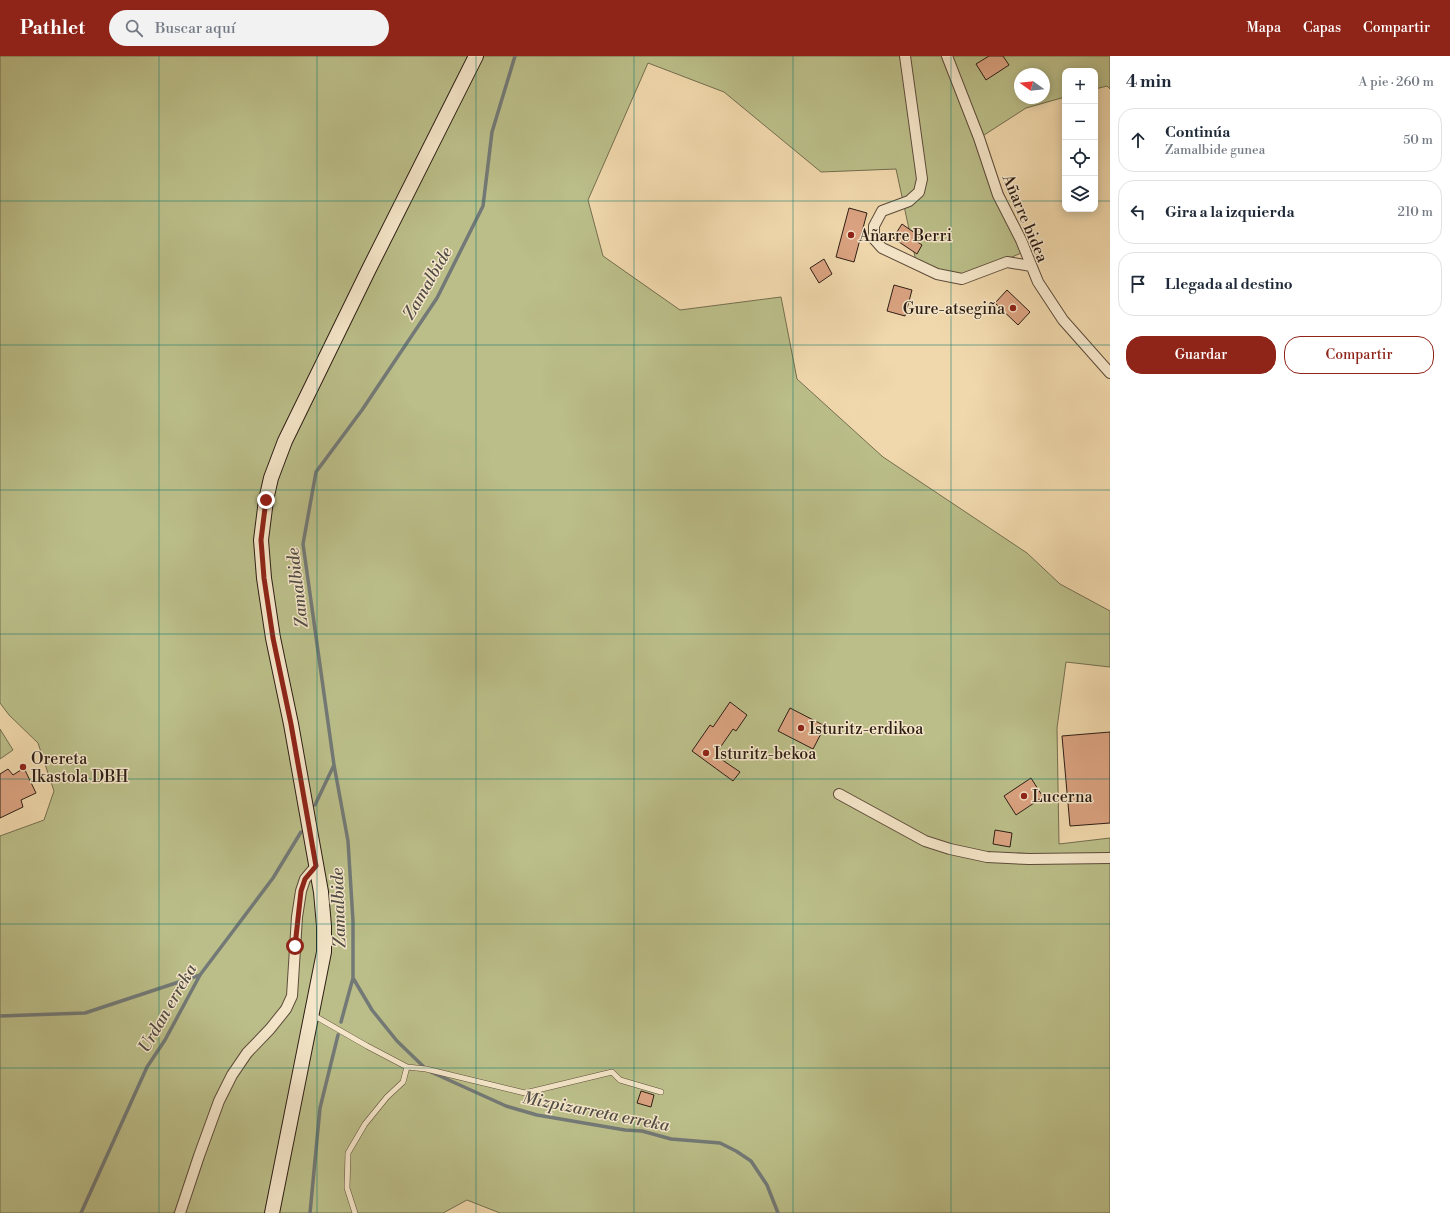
<!DOCTYPE html>
<html lang="es">
<head>
<meta charset="utf-8">
<style>
  :root { --surface:#fff; --page:#f2f2f3; --text:#1f2937; --muted:#747a83; --line:#e0e1e3; --accent:#8f2418 }
  body { margin:0; font-family:"Libre Bodoni",serif; background:var(--page); color:var(--text) }
  .controls { position:absolute; right:12px; top:12px; display:grid; overflow:hidden; border-radius:8px; box-shadow:0 2px 10px #0003 }
  .controls button { width:36px; height:36px; display:grid; place-items:center; padding:0; border:0; border-bottom:1px solid var(--line); background:var(--surface); color:var(--text); font:20px sans-serif }
  .compass { position:absolute; left:1014px; top:12px; width:36px; height:36px; border-radius:50%; background:var(--surface); box-shadow:0 2px 10px #0003; rotate:285deg }
  .stop { position:absolute; width:12px; height:12px; margin:-9px; border:3px solid #8f2418; border-radius:50%; background:#fff }
  .stop.end { background:#8f2418; border-color:#fff; box-shadow:0 1px 4px #0008 }
  .list { margin:0; padding:0; list-style:none }
  h2 { display:flex; justify-content:space-between; align-items:center; height:52px; margin:0; padding:0 16px; font-size:17px }
  h2 small { font-size:13px; font-weight:400; color:var(--muted) }
  .list li { display:grid; grid-template-columns:26px 1fr auto; gap:12px; align-items:center; box-sizing:border-box; height:64px; margin:0 8px 8px; padding:0 8px; border:1px solid var(--line); border-radius:16px }
  .list b { display:block; font-size:15px; white-space:nowrap }
  .list p { margin:0; font-size:13px; white-space:nowrap; color:var(--muted) }
  .list em { font-size:13px; font-style:normal; color:var(--muted) }
  .actions { display:flex; gap:8px; padding:12px 16px }
  .actions a { flex:1; padding:9px 0; border:1px solid var(--accent); border-radius:16px; text-align:center; font-size:14px; color:var(--accent) }
  .actions .main { background:var(--accent); color:#fff }
  .icon { flex:none; width:22px; height:22px; fill:none; stroke:currentColor; stroke-width:2; stroke-linecap:round; stroke-linejoin:round }
  .map { position:relative; flex:none; width:1110px; height:1157px; overflow:hidden }
  header { display:flex; align-items:center; gap:24px; box-sizing:border-box; height:56px; padding:0 20px; background:var(--accent); color:#fff }
  header strong { font-size:19px }
  nav { display:flex; gap:22px; margin-inline-start:auto; font-size:14px }
  .search { width:280px; height:36px; background:var(--page); display:flex; align-items:center; gap:10px; box-sizing:border-box; padding:0 14px; border-radius:22px; color:var(--muted); font-size:15px }
  main { display:flex }
  aside { flex:1; background:var(--surface) }
  .map>svg:first-child { display:block }
  .green { fill:#bbbe89; stroke:#746e4f; fill-rule:evenodd }
  .lines { fill:none; stroke-linecap:round; stroke-linejoin:round }
  .stream { stroke:#737976; stroke-width:3.5 }
  .building { fill:#dba381; stroke:#2d1e15 }
  .service-casing { stroke:#5e4c3b; stroke-width:6 }
  .minor-casing { stroke:#5e4c3b; stroke-width:12 }
  .secondary-casing { stroke:#2d1e15; stroke-width:16 }
  .service { stroke:#f5e6c9; stroke-width:5 }
  .minor { stroke:#f5e6c9; stroke-width:10 }
  .secondary { stroke:#f5e6c9; stroke-width:14 }
  .route { stroke:#8f2418; stroke-width:5 }
  .grid { fill:none; stroke:#0f766e; stroke-width:1; stroke-opacity:0.55 }
  .poi-dot { fill:#8f2418; stroke:#f5e6c9; stroke-width:1.5 }
  .labels { text-anchor:middle; stroke-width:3; stroke-linejoin:round; paint-order:stroke }
  .street-label { font-size:16px; fill:#2d1e15; stroke:#f5e6c9 }
  .poi-label { font-size:16px; fill:#2d1e15; stroke:#f5e6c9; text-anchor:start }
  .water-label { font-size:17px; font-style:italic; fill:#504c45; stroke:#f5e6c9 }
</style>
</head>
<body>
<header>
<strong>Pathlet</strong>
<div class="search"><svg class="icon" aria-label="search" viewBox="0 0 24 24"><circle cx="10" cy="10" r="6"/><path d="M15 15l6 6"/></svg>Buscar aquí</div>
<nav><a>Mapa</a><a>Capas</a><a>Compartir</a></nav>
</header>
<main>
<div class="map">
<svg width="1110" height="1157" viewBox="0 0 1110 1157">
  <rect width="100%" height="100%" fill="#f0d8ac"/>
  <filter id="stains"><feTurbulence type="fractalNoise" baseFrequency=".005" numOctaves="4"/><feColorMatrix values="0 0 0 0 .2 0 0 0 0 .09 0 0 0 0 .02 0 0 0 .5 -.17"/></filter>
  <radialGradient id="worn" r=".72"><stop offset=".6" stop-color="#630" stop-opacity="0"/><stop offset="1" stop-color="#630" stop-opacity=".3"/></radialGradient>
  <path class="green" d="M 0,0 L 1110,0 L 1110,33 L 1107,30 L 1095,33 L 1095,15 L 1065,15 L 1065,41 L 1026,52 L 981,81 L 1026,195 L 965,221 L 917,210 L 896,113 L 821,116 L 724,36 L 648,7 L 588,144 L 603,200 L 680,254 L 781,241 L 797,323 L 883,401 L 1027,497 L 1060,528 L 1110,555 L 1110,611 L 1066,606 L 1057,672 L 1059,788 L 1110,782 L 1110,1157 L 500,1157 L 467,1144 L 443,1157 L 175,1157 L 174,1156 L 173,1157 L 0,1157 L 0,780 L 44,764 L 54,735 L 38,687 L 9,659 L 0,647 ZM 1020,18 L 1044,18 L 1044,42 L 1020,42 Z
    M 0,673 L 13,694 L 0,703 Z"/>
  <g class="lines">
    <path class="stream" d="M 315,749 L 334,709
      M 353,922 L 372,954 L 397,985 L 426,1013
      M 0,960 L 85,957 L 200,919
      M 341,966 L 353,922 L 353,865 L 348,785 L 334,709 L 303,488 L 316,416 L 362,354 L 437,242 L 483,150 L 492,76 L 515,0
      M 431,1016 L 506,1050 L 537,1059 L 625,1074 L 642,1075 L 671,1083 L 720,1087 L 736,1095 L 751,1105 L 767,1129 L 778,1157
      M 81,1157 L 147,1011 L 165,984 L 200,919 L 273,822 L 301,776
      M 310,1157 L 320,1052 L 338,979"/>
  </g>
  <path class="building" d="M 989,0 L 1003,0 L 1009,9 L 986,24 L 976,8 Z
    M 849,152 L 867,157 L 854,206 L 836,201 Z
    M 902,168 L 919,180 L 916,185 L 922,189 L 917,198 L 893,182 Z
    M 824,203 L 832,218 L 819,227 L 810,212 Z
    M 894,229 L 912,234 L 905,260 L 887,255 Z
    M 1007,234 L 1030,256 L 1018,269 L 995,247 Z
    M 730,646 L 747,659 L 736,675 L 733,673 L 715,699 L 740,716 L 733,725 L 692,695 L 710,669 L 713,671 Z
    M 790,652 L 825,670 L 813,693 L 778,675 Z
    M 1110,676 L 1110,767 L 1070,770 L 1062,680 Z
    M 24,712 L 36,737 L 21,744 L 23,751 L 0,762 L 0,718 L 8,713 L 13,719 Z
    M 1031,722 L 1043,741 L 1016,759 L 1004,740 Z
    M 995,774 L 1012,777 L 1010,791 L 993,788 Z
    M 641,1035 L 654,1039 L 651,1051 L 637,1047 Z"/>
  <g class="lines">
    <g class="service-casing">
      <path id="service" d="M 313,959 L 367,990 L 407,1011 L 426,1013 L 525,1037 L 612,1016 L 620,1024 L 661,1036
        M 355,1157 L 347,1132 L 348,1097 L 365,1068 L 387,1041 L 403,1026 L 407,1011"/>
    </g>
    <g class="minor-casing">
      <path id="minor" d="M 905,0 L 922,123 L 919,136 L 909,145 L 882,155 L 874,170 L 874,183 L 882,192 L 937,218 L 962,223 L 1007,206 L 1031,210
        M 947,0 L 979,82 L 998,139 L 1021,184 L 1038,226 L 1063,264 L 1110,317
        M 839,738 L 925,785 L 950,793 L 987,801 L 1029,803 L 1110,802
        M 180,1157 L 199,1100 L 219,1045 L 232,1019 L 247,997 L 270,973 L 286,953 L 292,940 L 297,861 L 301,835 L 305,823 L 316,810"/>
    </g>
    <g class="secondary-casing">
      <path id="secondary" d="M 272,1157 L 324,896 L 324,870 L 321,836 L 291,668 L 273,582 L 264,522 L 261,484 L 266,444 L 271,422 L 285,385 L 369,213 L 476,0"/>
    </g>
    <use href="#service" class="service"/>
    <use href="#minor" class="minor"/>
    <use href="#secondary" class="secondary"/>
  </g>
  <g class="lines">
    <path class="route" d="M 266,444 L 261,484 L 264,522 L 273,582 L 291,668 L 316,810 L 305,823 L 301,835 L 295,890"/>
  </g>
  <path class="grid" d="M 159,0 L 159,1157M 317,0 L 317,1157M 476,0 L 476,1157M 634,0 L 634,1157M 793,0 L 793,1157M 951,0 L 951,1157M 0,145 L 1065,145M 1095,145 L 1110,145M 0,289 L 1110,289M 0,434 L 1110,434M 0,578 L 1110,578M 0,723 L 1110,723M 0,868 L 1110,868M 0,1012 L 1110,1012"/>
  <g class="poi-dot">
    <circle cx="851" cy="179" r="4"/>
    <circle cx="1013" cy="252" r="4"/>
    <circle cx="801" cy="672" r="4"/>
    <circle cx="706" cy="697" r="4"/>
    <circle cx="23" cy="711" r="4"/>
    <circle cx="1024" cy="740" r="4"/>
  </g>
  <g class="labels">
    <g class="street-label">
      <text transform="translate(1026 162) rotate(67)" y="6">Añarre bidea</text>
    </g>
    <g class="poi-label">
      <text x="859" y="185">Añarre Berri</text>
      <text x="1005" y="258" text-anchor="end">Gure-atsegiña</text>
      <text x="809" y="678">Isturitz-erdikoa</text>
      <text x="714" y="703">Isturitz-bekoa</text>
      <text x="31" y="708">Orereta<tspan x="31" dy="18">Ikastola DBH</tspan></text>
      <text x="1032" y="746">Lucerna</text>
    </g>
    <g class="water-label">
      <text transform="translate(427 227) rotate(-60)" y="6">Zamalbide</text>
      <text transform="translate(297 532) rotate(-97)" y="6">Zamalbide</text>
      <text transform="translate(338 852) rotate(-92)" y="6">Zamalbide</text>
      <text transform="translate(167 952) rotate(-60)" y="6">Urdan erreka</text>
      <text transform="translate(596 1055) rotate(11)" y="6">Mizpizarreta erreka</text>
    </g>
  </g>
  <rect width="100%" height="100%" filter="url(#stains)"/>
  <rect width="100%" height="100%" fill="url(#worn)"/>
</svg>
<div class="controls">
<button>+</button>
<button>−</button>
<button><svg class="icon" aria-label="locate" viewBox="0 0 24 24"><circle cx="12" cy="12" r="6"/><path d="M12 2v4M12 18v4M2 12h4M18 12h4"/></svg></button>
<button><svg class="icon" aria-label="layers" viewBox="0 0 24 24"><path d="M12 4l9 5-9 5-9-5zM3 14l9 5 9-5"/></svg></button>
</div>
<svg class="compass" viewBox="-18 -18 36 36"><path d="M0-13l5 13h-10z" fill="#e53935"/><path d="M0 13l5-13h-10z" fill="#747a83"/></svg>
<div class="stop" style="left:295px;top:890px"></div>
<div class="stop end" style="left:266px;top:444px"></div>
</div>
<aside>
<h2>4 min<small>A pie · 260 m</small></h2>
<ul class="list">
<li><svg class="icon" aria-label="ahead" viewBox="0 0 24 24"><path d="M12 20V5M6 11l6-6 6 6"/></svg><div><b>Continúa</b><p>Zamalbide gunea</p></div><em>50 m</em></li>
<li><svg class="icon" aria-label="left" viewBox="0 0 24 24"><path d="M17 20v-9H6M10 6l-5 5 5 5"/></svg><div><b>Gira a la izquierda</b></div><em>210 m</em></li>
<li><svg class="icon" aria-label="arrive" viewBox="0 0 24 24"><path d="M6 21V4h12l-3 4 3 4H6"/></svg><div><b>Llegada al destino</b></div></li>
</ul>
<div class="actions"><a class="main">Guardar</a><a>Compartir</a></div>
</aside>
</main>
</body>
</html>
